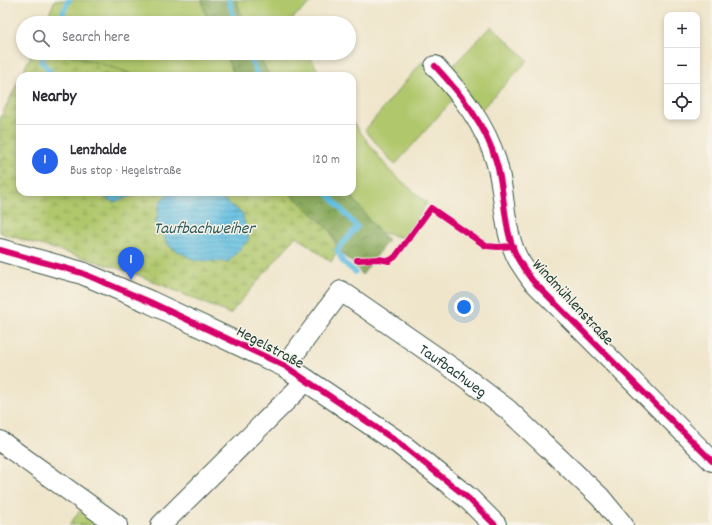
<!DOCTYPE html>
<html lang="en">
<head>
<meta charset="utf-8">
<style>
  :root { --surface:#fff; --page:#f2f2f3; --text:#2b2b33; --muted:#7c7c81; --line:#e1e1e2; --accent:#2563eb }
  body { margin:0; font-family:Dekko,sans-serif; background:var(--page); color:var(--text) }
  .controls { position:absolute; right:12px; top:12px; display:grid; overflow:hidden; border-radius:8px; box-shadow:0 2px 6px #0003 }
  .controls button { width:36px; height:36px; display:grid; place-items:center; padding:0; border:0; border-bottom:1px solid var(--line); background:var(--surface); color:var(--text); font:20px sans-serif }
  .you { position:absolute; left:464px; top:307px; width:14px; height:14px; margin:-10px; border:3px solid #fff; border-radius:50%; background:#1a73e8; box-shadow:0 0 0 6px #1a73e833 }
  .badge { display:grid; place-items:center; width:26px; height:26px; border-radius:50%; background:var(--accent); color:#fff; font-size:13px; font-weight:700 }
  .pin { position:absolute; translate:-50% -33px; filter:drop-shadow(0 1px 2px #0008) }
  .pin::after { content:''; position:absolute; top:21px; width:14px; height:12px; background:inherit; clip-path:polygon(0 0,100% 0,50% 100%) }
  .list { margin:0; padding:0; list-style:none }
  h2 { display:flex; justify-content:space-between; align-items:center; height:52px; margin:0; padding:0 16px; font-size:17px }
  h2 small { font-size:13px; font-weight:400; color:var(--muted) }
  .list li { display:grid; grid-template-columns:26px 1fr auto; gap:12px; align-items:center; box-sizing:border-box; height:72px; padding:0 16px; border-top:1px solid var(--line) }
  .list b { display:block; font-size:15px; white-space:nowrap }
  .list p { margin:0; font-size:13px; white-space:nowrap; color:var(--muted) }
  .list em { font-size:13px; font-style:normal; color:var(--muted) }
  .icon { flex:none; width:22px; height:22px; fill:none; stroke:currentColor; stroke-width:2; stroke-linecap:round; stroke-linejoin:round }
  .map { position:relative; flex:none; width:712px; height:525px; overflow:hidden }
  .search { position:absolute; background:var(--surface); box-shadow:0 2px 6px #0003; left:16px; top:16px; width:340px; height:44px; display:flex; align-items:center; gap:10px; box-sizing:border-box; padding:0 14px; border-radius:22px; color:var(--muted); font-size:15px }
  .panel { position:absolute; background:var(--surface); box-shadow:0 2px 6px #0003; left:16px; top:72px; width:340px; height:124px; border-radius:12px }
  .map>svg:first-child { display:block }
  .green { fill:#b0c76c; stroke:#688250 }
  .forest { fill:url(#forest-crowns); stroke:#56744a }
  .wetland { fill:url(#wetland-marsh); stroke:#688250 }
  .water { fill:url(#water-rules); stroke:#427e8b }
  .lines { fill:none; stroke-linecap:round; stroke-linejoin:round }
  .stream { stroke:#64c0e2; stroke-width:5.5 }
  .street-casing { stroke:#3e564a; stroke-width:22 }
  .secondary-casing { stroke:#3e564a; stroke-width:24 }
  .street { stroke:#fff; stroke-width:20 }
  .secondary { stroke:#fff; stroke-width:22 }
  .cycleway-casing { stroke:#f7f3e8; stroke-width:8 }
  .cycleway { stroke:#d6006c; stroke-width:6 }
  .labels { text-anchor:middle; stroke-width:3; stroke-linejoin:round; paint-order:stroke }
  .street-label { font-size:16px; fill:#1f3d34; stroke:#f7f3e8 }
  .water-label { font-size:17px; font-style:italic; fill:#305e60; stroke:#f7f3e8 }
</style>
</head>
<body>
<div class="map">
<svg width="712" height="525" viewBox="0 0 712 525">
  <defs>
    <pattern id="forest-crowns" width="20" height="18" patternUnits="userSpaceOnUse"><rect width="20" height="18" fill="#8cac60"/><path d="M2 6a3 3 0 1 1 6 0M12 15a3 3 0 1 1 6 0" fill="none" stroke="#728d50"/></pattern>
    <pattern id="wetland-marsh" width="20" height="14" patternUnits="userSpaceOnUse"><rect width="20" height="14" fill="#b0c76c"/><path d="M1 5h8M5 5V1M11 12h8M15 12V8" fill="none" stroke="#8fa35a"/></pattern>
    <pattern id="water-rules" width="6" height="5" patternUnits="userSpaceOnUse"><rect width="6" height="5" fill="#64c0e2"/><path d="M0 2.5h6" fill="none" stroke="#529db8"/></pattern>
  </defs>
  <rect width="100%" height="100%" fill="#f7f3e8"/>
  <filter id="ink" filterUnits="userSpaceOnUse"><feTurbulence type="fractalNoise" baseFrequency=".025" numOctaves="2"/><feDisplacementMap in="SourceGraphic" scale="8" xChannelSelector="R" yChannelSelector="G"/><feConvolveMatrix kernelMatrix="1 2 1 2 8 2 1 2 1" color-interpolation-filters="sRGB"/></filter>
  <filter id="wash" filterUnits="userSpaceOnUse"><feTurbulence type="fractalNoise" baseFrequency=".012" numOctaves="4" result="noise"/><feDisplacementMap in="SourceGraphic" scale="16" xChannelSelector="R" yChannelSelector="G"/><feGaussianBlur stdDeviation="0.9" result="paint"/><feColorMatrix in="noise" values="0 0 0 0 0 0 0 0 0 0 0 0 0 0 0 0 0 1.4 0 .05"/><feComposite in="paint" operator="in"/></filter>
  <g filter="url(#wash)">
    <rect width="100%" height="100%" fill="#efe5ca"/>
    <path class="green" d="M 55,0 L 202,0 L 208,23 L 45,23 Z
      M 236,0 L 314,0 L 289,21 L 290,23 L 244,23 Z
      M 491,26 L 528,60 L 479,112 L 446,73 Z
      M 61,53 L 224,53 L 235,76 L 135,76 L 124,71 Z
      M 258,53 L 308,53 L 321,76 L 269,76 Z
      M 422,62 L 457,95 L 395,165 L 365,130 Z
      M 352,121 L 389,170 L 427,203 L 404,238 L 379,232 L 348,192 L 352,192 Z
      M 84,505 L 110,525 L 69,525 Z"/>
    <path class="forest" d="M 202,0 L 236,0 L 244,23 L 208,23 Z
      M 224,53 L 258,53 L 269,76 L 235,76 Z
      M 288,192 L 348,192 L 379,232 L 388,240 L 362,275 L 357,267 L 344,256 L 329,229 Z"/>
    <path class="wetland" d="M 32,53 L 65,53 L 124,71 L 135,76 L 21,76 Z
      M 20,78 L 20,192 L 96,192 L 113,202 L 138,194 L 139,192 L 288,192 L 329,229 L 338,249 L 331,262 L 296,236 L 230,314 L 131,272 L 7,235 L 0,232 L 0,119 Z"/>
    <path class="water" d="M 96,192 L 139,192 L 138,194 L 113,202 Z
      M 169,192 L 212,192 L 242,213 L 249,239 L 228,262 L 194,260 L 169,246 L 156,222 L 160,202 Z"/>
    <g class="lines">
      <path class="stream" d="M 229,0 L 235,23
        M 58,23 L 69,0
        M 45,53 L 41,61 L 54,76
        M 248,53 L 258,76
        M 326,192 L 357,227 L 337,250 L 343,262 L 355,272"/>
    </g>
  </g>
  <g filter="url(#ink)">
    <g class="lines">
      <g class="street-casing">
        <g id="street">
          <path d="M 435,66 C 461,94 485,124 496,161 C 506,192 502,229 518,259 C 522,266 527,273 532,280 L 712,461"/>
          <path id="s1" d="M 285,366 L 341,291 L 458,372 L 507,409 L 600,497 L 623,525"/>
          <path d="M 0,441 L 117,525"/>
          <path d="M 161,525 L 307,380"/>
        </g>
      </g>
      <g class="secondary-casing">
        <path id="secondary" d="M 0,250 L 82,273 L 150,302 L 285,366 L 399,443 L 468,498 L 495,525"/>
      </g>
      <use href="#street" class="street"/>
      <use href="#secondary" class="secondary"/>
      <g class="cycleway-casing">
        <path id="cycleway" d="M 435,66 C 461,94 485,124 496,161 C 506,192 502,229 518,259 C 522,266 527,273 532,280 L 712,461
          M 0,250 L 82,273 L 150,302 L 285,366 L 399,443 L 468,498 L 495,525
          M 357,260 L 379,259 L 389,261 L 395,257 L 431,208 L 486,246 L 498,247 L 513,246"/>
      </g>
      <use href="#cycleway" class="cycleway"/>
    </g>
  </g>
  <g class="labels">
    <g class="street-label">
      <text transform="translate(574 301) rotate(47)" y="6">Windmühlenstraße</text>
      <text transform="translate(271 346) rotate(28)" y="6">Hegelstraße</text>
      <text dy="6" stroke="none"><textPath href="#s1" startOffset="231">Taufbachweg</textPath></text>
    </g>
    <g class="water-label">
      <text x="204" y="233">Taufbachweiher</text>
    </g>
  </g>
</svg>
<div class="controls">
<button>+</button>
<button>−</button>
<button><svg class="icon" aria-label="locate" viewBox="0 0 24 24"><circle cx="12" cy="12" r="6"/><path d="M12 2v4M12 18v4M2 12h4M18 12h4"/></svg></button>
</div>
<div class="you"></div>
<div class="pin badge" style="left:131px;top:280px">1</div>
<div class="search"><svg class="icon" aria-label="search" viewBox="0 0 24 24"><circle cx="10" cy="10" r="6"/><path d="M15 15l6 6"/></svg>Search here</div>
<section class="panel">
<h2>Nearby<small></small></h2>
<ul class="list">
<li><span class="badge">1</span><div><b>Lenzhalde</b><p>Bus stop · Hegelstraße</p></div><em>120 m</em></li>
</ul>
</section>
</div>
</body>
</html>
